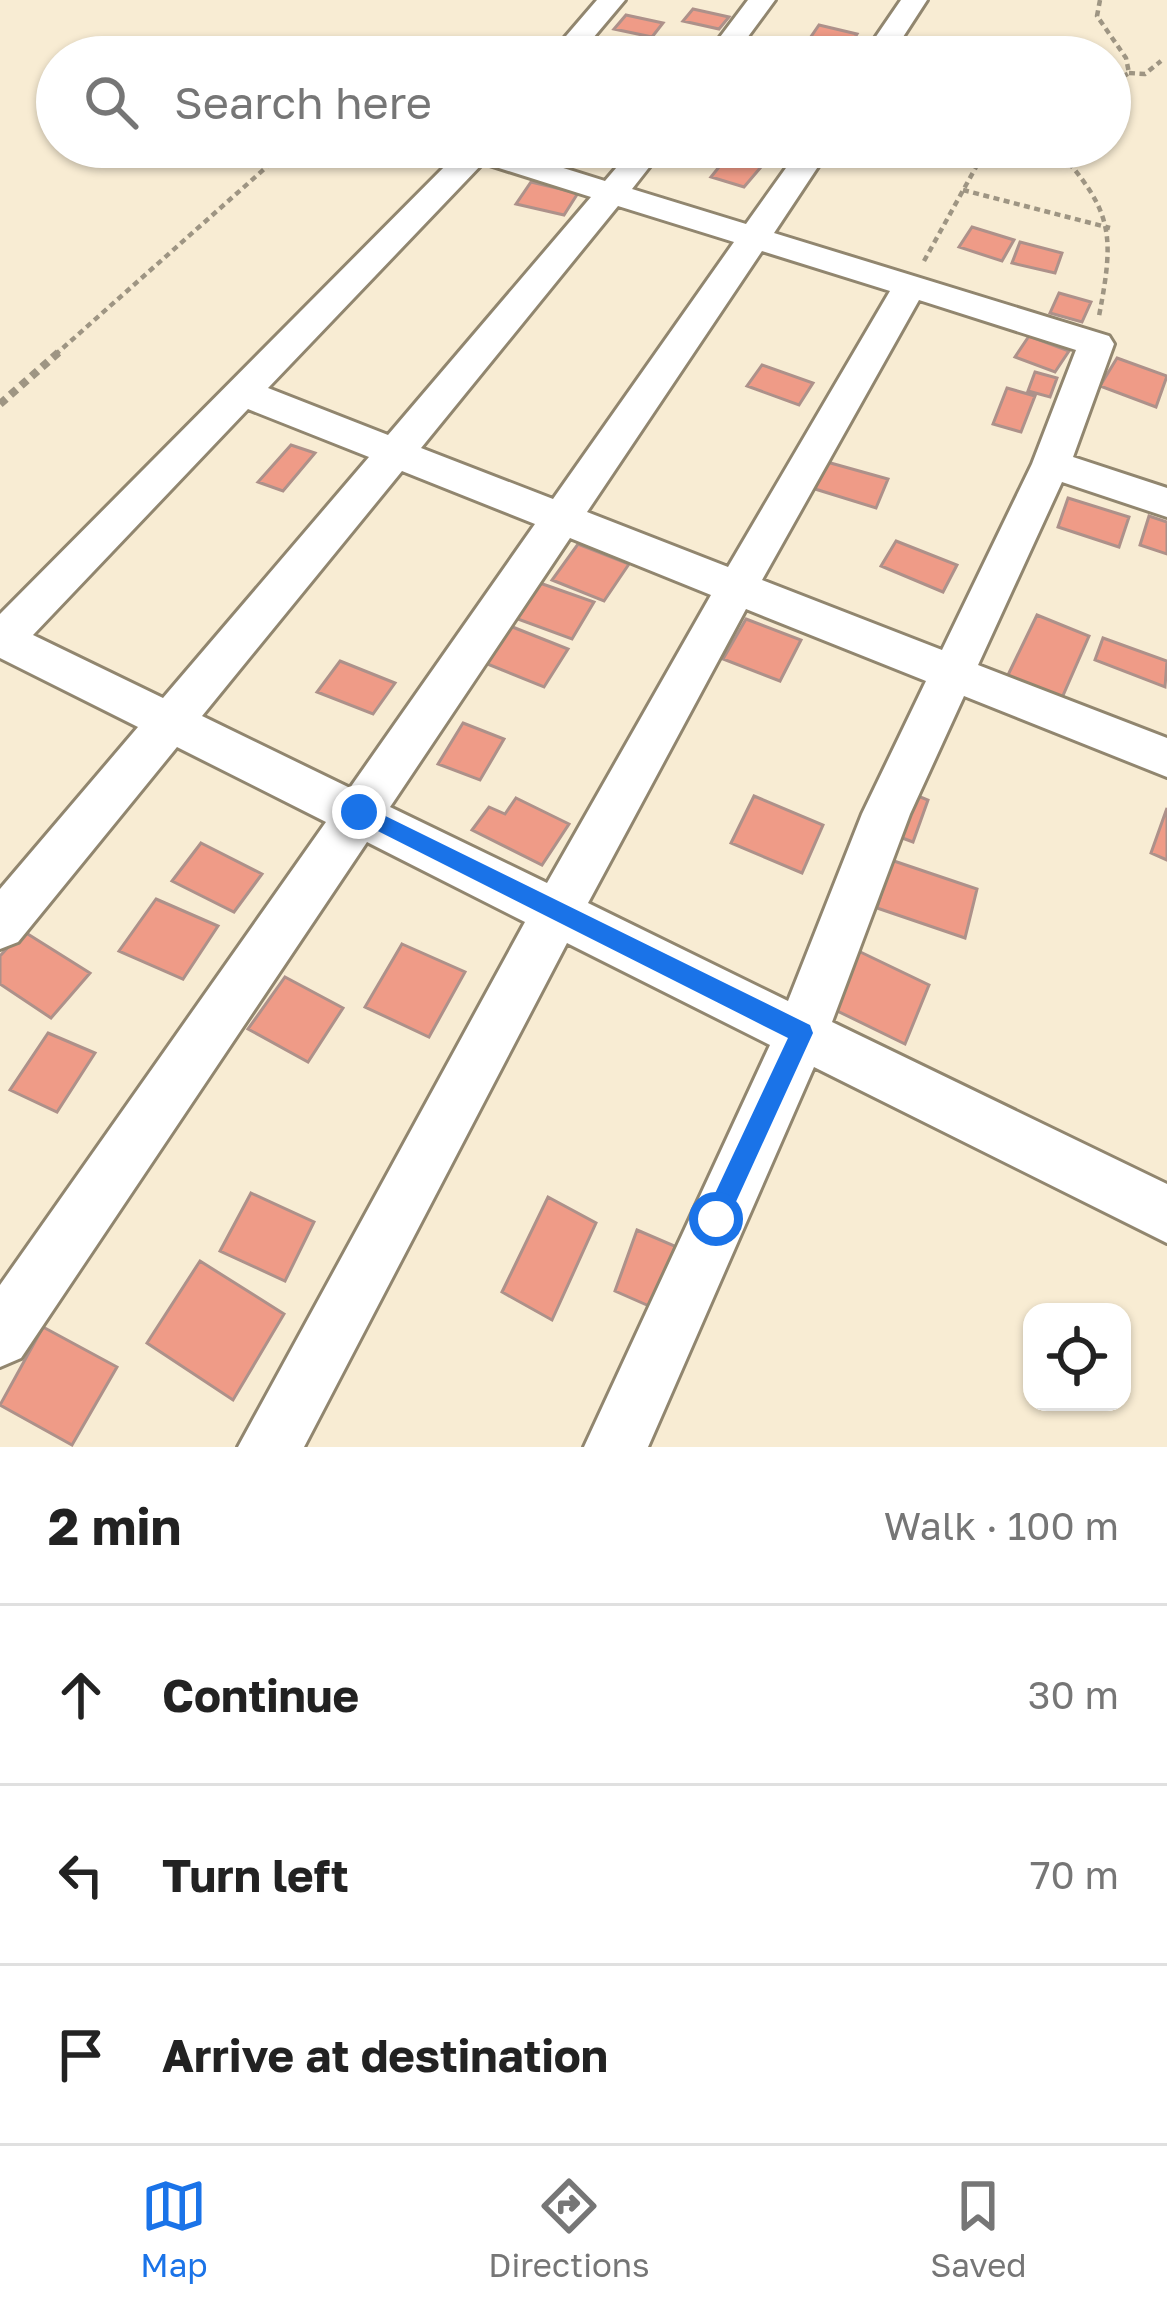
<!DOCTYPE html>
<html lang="en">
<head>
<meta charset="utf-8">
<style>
  :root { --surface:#fff; --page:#f6f6f6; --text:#222; --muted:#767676; --line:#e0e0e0; --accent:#1a73e8 }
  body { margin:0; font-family:"Golos Text",sans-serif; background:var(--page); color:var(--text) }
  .controls { position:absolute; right:36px; bottom:36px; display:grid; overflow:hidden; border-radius:24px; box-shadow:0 3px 9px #0004 }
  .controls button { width:108px; height:108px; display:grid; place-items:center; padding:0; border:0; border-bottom:3px solid var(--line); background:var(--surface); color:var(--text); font:60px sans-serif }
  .stop { position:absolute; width:36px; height:36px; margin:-27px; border:9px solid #1a73e8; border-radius:50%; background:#fff }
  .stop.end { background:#1a73e8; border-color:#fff; box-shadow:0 3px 12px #0008 }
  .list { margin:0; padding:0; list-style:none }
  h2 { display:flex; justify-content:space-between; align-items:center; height:156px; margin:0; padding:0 48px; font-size:51px }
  h2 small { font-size:39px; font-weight:400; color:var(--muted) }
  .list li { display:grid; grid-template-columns:78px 1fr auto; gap:36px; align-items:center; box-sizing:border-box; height:180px; padding:0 48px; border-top:3px solid var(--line) }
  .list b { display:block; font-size:45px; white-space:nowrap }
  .list em { font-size:39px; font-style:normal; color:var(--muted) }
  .icon { flex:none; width:66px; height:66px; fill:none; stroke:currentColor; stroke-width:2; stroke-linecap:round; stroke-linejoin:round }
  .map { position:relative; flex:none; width:1167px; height:1447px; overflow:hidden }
  .search { position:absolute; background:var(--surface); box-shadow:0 3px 9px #0004; left:36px; right:36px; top:36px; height:132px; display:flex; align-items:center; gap:30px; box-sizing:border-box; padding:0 42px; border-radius:66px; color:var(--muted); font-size:45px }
  .sheet { height:696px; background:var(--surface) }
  nav { display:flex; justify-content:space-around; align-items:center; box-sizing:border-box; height:168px; border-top:3px solid var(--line); background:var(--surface); font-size:33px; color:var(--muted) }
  nav a { display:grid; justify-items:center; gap:6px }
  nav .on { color:var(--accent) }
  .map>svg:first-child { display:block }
  .building { fill:#ef9b87; stroke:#ad918a; stroke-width:3 }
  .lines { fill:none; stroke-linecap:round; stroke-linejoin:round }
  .street-casing { stroke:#91866f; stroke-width:6 }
  .path-far1 { stroke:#9e9583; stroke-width:4.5; stroke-dasharray:6 4.5; stroke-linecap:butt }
  .path { stroke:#9e9583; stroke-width:8; stroke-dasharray:8 6; stroke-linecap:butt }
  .street { fill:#fff; fill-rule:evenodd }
  .route { fill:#1a73e8 }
</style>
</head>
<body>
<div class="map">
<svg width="1167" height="1447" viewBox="0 0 1167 1447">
  <rect width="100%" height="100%" fill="#f8ecd3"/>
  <path class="building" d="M 693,9 L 729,17 L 719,29 L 683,21 Z
    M 626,15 L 663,23 L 652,37 L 614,29 Z
    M 819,25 L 857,34 L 847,50 L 808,41 Z
    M 727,157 L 761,167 L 744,187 L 711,177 Z
    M 531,182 L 578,193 L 564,215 L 516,204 Z
    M 972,227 L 1014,240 L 1002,261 L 959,247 Z
    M 1020,242 L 1062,253 L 1055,273 L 1012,263 Z
    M 1059,293 L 1091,302 L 1082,322 L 1050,313 Z
    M 1029,336 L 1069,351 L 1055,372 L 1015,357 Z
    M 1117,358 L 1167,376 L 1156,407 L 1100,386 Z
    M 762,365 L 813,383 L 799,405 L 747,386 Z
    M 1035,372 L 1057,378 L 1050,397 L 1028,391 Z
    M 1007,388 L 1035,396 L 1021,432 L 993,424 Z
    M 291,445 L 315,453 L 283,491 L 258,482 Z
    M 827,462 L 888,479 L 876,508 L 815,489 Z
    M 1068,498 L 1129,517 L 1119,547 L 1058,527 Z
    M 1149,516 L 1167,522 L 1167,554 L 1140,545 Z
    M 896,541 L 957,565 L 943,592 L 881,566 Z
    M 578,544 L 629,564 L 604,601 L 552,580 Z
    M 537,582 L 594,602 L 572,639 L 515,618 Z
    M 1037,615 L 1089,636 L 1061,700 L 1007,677 Z
    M 746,619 L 801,640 L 780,681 L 723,659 Z
    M 510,626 L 568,649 L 544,687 L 485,663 Z
    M 1103,638 L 1167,661 L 1165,687 L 1095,660 Z
    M 340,661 L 395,683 L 373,714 L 317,692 Z
    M 463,723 L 504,739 L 480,780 L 438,764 Z
    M 913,794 L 928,800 L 913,842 L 897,836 Z
    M 754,796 L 823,825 L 802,873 L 731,843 Z
    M 516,798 L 569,824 L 542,865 L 472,830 L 489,807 L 505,814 Z
    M 1167,808 L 1167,860 L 1151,853 Z
    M 201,843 L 262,874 L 234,912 L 172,881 Z
    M 891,860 L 977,889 L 965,938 L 877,908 Z
    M 156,899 L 218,926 L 183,979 L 119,951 Z
    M 23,931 L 90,973 L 51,1018 L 0,984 L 0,956 Z
    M 402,944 L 465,972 L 429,1037 L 365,1007 Z
    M 850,947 L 929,985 L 905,1044 L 825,1005 Z
    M 285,977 L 343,1008 L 308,1062 L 248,1029 Z
    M 48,1033 L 95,1053 L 57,1112 L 10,1090 Z
    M 251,1193 L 314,1222 L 285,1281 L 220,1251 Z
    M 548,1197 L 596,1223 L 552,1320 L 502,1292 Z
    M 637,1230 L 677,1247 L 656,1309 L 615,1291 Z
    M 200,1261 L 284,1314 L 233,1400 L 147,1343 Z
    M 43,1327 L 117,1367 L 72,1445 L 0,1405 Z"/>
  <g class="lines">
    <g class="street-casing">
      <path id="street" d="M 597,0 L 625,0 L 577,57 L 548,57 Z
        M 748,0 L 775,0 L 733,57 L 705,57 Z
        M 901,0 L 927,0 L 890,57 L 862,57 Z
        M 464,147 L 496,147 L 605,181 L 634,147 L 665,147 L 632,189 L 746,224 L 801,147 L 831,147 L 774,233 L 1109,336 L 1114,344 L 1073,457 L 1167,488 L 1167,517 L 1062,482 L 978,665 L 1167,738 L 1167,777 L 964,696 L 910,814 L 832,1022 L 1167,1184 L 1167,1243 L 814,1067 L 648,1447 L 584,1447 L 770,1045 L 567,943 L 304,1447 L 238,1447 L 525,922 L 367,842 L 21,1358 L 0,1367 L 0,1285 L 326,822 L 177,747 L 18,942 L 0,949 L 0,889 L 138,727 L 0,658 L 0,614 ZM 483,163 L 591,197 L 388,435 L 268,388 ZM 618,206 L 734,242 L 553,499 L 421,448 ZM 762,251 L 890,291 L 728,567 L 587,512 ZM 919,300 L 1076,350 L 1032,464 L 942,650 L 762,580 ZM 248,409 L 369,457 L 163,698 L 33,635 ZM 402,471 L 535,524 L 350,788 L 202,716 ZM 570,538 L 711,595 L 547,883 L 390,807 ZM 746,609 L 926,681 L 862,814 L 788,1001 L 588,903 Z"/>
    </g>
    <path class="path-far1" d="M 1100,0 L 1097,16 L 1126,58 L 1129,73 L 1110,84
      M 1129,73 L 1145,74 L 1161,61
      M 1055,147 C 1113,211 1115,233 1099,316
      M 963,190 L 1110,228
      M 924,261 L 987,147
      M 55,355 L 289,147"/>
    <path class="path" d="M 0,404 L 59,352"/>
    <use href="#street" class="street"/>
  </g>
  <path class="route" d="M 359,803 L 810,1025 L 813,1033 L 724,1228 L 716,1232 L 703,1219 L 788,1038 L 352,818 L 352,806 Z"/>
</svg>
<div class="controls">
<button><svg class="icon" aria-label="locate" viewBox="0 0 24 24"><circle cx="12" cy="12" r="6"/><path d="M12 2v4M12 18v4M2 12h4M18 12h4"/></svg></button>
</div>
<div class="stop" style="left:716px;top:1219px"></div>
<div class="stop end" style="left:359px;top:812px"></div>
<div class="search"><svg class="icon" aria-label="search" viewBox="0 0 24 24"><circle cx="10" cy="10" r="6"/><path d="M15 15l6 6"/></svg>Search here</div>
</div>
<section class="sheet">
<h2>2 min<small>Walk · 100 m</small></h2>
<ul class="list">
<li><svg class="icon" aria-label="ahead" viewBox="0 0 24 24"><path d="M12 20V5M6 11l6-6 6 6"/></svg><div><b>Continue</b></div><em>30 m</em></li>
<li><svg class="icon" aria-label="left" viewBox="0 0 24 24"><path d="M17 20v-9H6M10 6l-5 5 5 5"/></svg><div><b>Turn left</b></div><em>70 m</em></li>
<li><svg class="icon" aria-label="arrive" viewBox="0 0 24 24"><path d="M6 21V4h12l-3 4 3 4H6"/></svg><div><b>Arrive at destination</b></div></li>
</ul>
</section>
<nav>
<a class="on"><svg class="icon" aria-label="map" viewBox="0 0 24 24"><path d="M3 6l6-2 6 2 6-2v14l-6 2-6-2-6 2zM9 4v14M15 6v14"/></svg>Map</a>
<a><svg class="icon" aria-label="directions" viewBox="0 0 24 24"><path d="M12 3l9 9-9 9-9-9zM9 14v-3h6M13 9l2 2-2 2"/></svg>Directions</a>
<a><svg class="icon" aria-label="saved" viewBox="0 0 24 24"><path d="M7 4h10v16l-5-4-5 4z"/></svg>Saved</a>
</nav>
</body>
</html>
